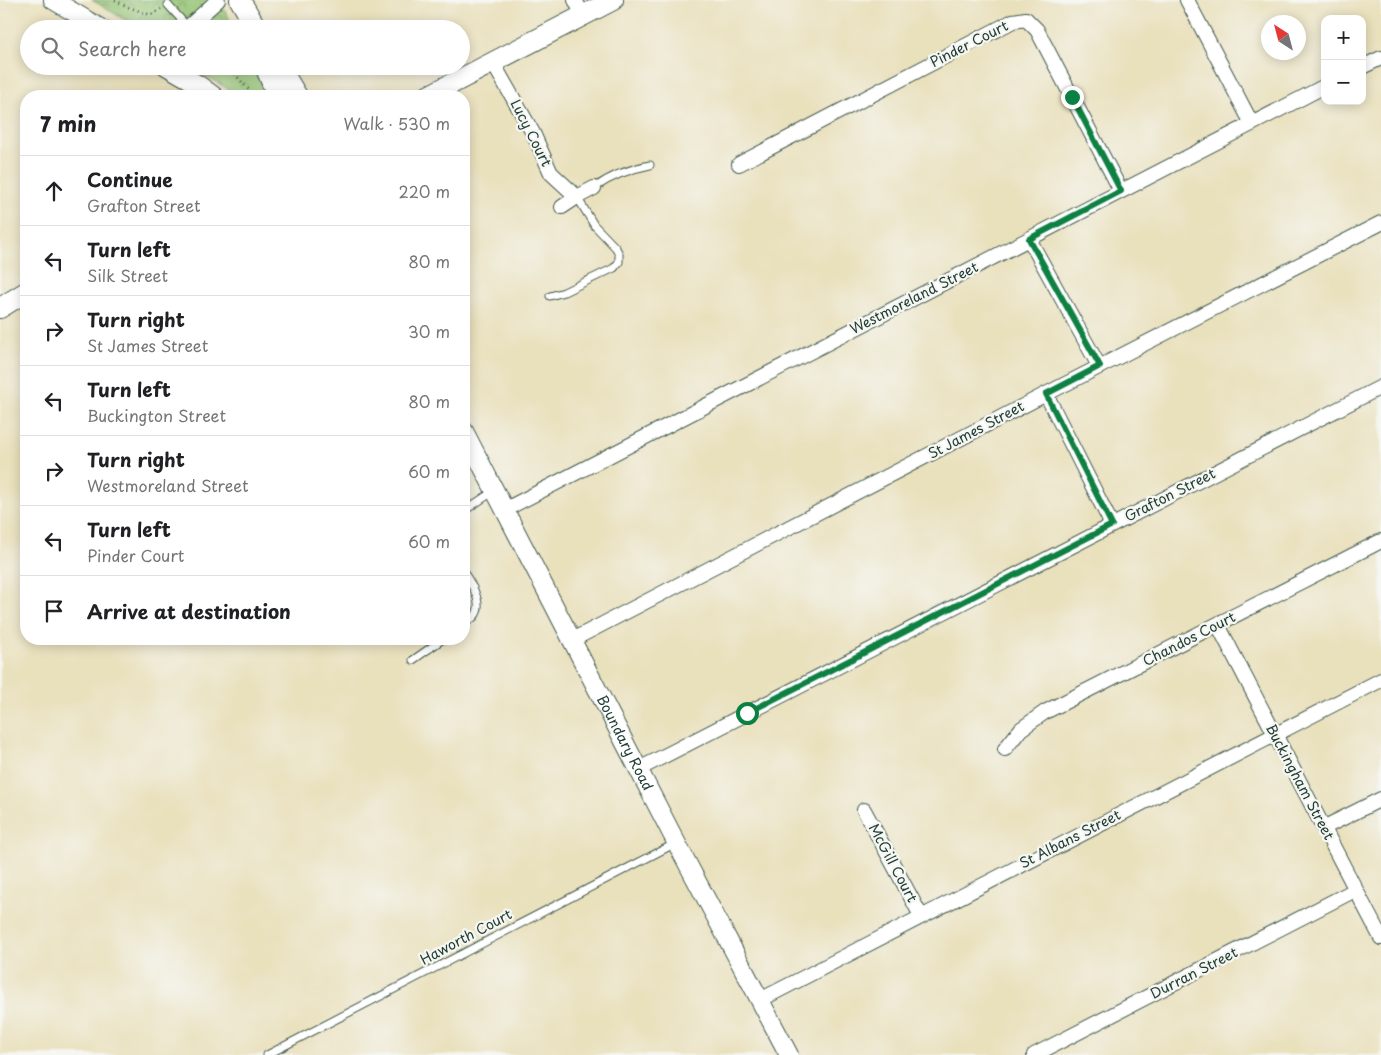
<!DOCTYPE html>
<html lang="en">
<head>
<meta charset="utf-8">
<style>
  :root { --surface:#fff; --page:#f2f2f2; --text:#202124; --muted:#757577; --line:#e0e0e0 }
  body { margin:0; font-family:"Playpen Sans",sans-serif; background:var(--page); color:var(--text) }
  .controls { position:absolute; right:15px; top:15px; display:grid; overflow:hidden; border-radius:10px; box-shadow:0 2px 12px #0003 }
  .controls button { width:45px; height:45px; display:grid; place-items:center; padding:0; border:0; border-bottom:1px solid var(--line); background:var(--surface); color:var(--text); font:25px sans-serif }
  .compass { position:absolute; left:1261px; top:15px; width:45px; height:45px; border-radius:50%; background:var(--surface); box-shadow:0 2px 12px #0003; rotate:324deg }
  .stop { position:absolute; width:15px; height:15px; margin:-11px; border:4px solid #0b8043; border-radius:50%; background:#fff }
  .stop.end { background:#0b8043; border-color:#fff; box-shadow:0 1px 5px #0008 }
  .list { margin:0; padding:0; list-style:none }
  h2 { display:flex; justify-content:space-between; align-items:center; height:65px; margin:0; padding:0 20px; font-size:21px }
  h2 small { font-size:16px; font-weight:400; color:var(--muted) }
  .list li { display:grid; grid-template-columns:32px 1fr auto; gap:15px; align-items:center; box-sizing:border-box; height:70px; padding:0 20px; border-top:1px solid var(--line) }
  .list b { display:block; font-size:19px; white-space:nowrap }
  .list p { margin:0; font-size:16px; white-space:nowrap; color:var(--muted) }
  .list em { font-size:16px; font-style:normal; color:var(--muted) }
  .icon { flex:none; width:28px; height:28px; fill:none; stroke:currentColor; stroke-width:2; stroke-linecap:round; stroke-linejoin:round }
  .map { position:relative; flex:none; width:1381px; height:1055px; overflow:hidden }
  .search { position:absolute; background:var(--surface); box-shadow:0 2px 12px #0003; left:20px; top:20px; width:450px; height:55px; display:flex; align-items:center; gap:12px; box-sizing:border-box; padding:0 18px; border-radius:28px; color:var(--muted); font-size:19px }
  .panel { position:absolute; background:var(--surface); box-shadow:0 2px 12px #0003; left:20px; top:90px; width:450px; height:555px; border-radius:20px }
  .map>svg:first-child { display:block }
  .park { fill:url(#park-crowns); stroke:#5a8054 }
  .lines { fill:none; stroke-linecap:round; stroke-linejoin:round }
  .service-casing { stroke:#3d5548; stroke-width:9 }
  .minor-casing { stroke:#3d5548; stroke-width:16 }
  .tertiary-casing { stroke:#3d5548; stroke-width:20 }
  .secondary-casing { stroke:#3d5548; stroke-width:22 }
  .path { stroke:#3d5548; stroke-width:2.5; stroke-dasharray:1 4; stroke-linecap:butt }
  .service { stroke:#fff; stroke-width:7 }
  .minor { stroke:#fff; stroke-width:14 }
  .tertiary { stroke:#fff; stroke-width:18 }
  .secondary { stroke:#fff; stroke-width:20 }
  .route { stroke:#0b8043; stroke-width:6 }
  .labels { text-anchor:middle; stroke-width:4.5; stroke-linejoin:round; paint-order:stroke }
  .street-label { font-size:14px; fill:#1f3d34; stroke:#f6f6f2 }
</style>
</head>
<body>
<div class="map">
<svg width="1381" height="1055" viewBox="0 0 1381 1055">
  <defs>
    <pattern id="park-crowns" width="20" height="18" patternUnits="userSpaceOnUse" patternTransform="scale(1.25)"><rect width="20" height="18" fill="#94c373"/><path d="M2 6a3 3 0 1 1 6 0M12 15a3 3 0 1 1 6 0" fill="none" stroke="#78a05f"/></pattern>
  </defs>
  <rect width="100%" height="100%" fill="#f6f6f2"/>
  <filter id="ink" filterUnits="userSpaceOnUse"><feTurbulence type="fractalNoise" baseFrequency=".02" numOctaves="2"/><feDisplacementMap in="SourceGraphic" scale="10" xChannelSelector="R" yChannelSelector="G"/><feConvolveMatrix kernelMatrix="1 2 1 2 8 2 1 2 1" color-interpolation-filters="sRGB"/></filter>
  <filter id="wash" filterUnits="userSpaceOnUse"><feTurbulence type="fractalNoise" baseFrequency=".0096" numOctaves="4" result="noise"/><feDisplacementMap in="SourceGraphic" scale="20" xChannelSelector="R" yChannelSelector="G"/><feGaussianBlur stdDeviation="1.12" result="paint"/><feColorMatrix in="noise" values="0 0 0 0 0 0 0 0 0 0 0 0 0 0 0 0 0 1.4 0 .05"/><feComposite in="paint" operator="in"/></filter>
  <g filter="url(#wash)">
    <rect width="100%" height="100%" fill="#e9e0bc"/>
    <path class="park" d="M 92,0 L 219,0 L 235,29 L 140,29 Z
      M 189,66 L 255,66 L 263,83 L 267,96 L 240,96 Z"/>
  </g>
  <g filter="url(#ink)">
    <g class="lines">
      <g class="service-casing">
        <path id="service" d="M 168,5 L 188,27
          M 594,188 C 612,175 629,169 650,165
          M 550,296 L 564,292 L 614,268 L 619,262 L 619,254 L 616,248 L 594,225 L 577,197
          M 464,511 L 494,491
          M 464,573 C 471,583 485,605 474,617 C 471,619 467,622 464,624
          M 413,660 L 443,639
          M 267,1055 L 676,843"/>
      </g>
      <g class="minor-casing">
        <path id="minor" d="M 575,0 L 583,15
          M 1187,0 L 1252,124
          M 186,29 L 218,0
          M 493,63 L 533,133 L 551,173 L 577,197
          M 1362,67 L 1381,58
          M 739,164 L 1013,21 L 1026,19 L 1037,30 L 1121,191
          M 562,207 L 577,197 L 594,188
          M 1029,239 L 1099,366
          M 1046,394 L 1112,525
          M 504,510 L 1325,86
          M 1218,625 L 1381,938
          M 572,640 L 1046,394 L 1381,223
          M 1005,749 L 1021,729 L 1045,712 L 1381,541
          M 639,769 L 1381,387
          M 864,810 L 921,916
          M 1325,827 L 1381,799
          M 760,1000 L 1381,680
          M 1034,1055 L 1355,890"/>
      </g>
      <g class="tertiary-casing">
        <g id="tertiary">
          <path d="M 53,0 L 102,29"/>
          <path d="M 166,66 L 199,85 L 214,96"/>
          <path id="s1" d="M 464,431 L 676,842 L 789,1055"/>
        </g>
      </g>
      <g class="secondary-casing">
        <path id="secondary" d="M 240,0 L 257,29
          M 265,66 L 274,88 L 275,96
          M 279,66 L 297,96
          M 428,96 L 613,0
          M 0,308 L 26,292"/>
      </g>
      <path class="path" d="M 115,0 L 128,7 L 151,15 L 161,9
        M 228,66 L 254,96"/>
      <use href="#service" class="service"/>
      <use href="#minor" class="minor"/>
      <use href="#tertiary" class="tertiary"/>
      <use href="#secondary" class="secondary"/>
    </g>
  </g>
  <g class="lines" filter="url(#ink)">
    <path class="route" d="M 747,713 L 1112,525 L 1046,394 L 1100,366 L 1029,239 L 1121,191 L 1072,97"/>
  </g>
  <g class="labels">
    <g class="street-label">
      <text transform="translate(969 44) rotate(-27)" y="5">Pinder Court</text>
      <text transform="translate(531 133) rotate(63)" y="5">Lucy Court</text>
      <text transform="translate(914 298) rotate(-27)" y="5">Westmoreland Street</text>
      <text transform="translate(976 430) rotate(-28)" y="5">St James Street</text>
      <text transform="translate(1170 495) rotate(-27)" y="5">Grafton Street</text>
      <text transform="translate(1189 639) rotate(-27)" y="5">Chandos Court</text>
      <text dy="5" stroke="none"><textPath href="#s1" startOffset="351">Boundary Road</textPath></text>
      <text transform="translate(1300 782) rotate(62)" y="5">Buckingham Street</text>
      <text transform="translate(1070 839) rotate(-27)" y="5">St Albans Street</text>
      <text transform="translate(893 863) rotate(62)" y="5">McGill Court</text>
      <text transform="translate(466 937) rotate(-28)" y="5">Haworth Court</text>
      <text transform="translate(1194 973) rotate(-27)" y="5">Durran Street</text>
    </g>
  </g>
</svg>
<div class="controls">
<button>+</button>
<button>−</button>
</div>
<svg class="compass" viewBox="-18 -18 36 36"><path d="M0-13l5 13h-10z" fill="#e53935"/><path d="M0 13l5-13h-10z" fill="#757577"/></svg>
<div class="stop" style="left:747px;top:713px"></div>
<div class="stop end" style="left:1072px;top:97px"></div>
<div class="search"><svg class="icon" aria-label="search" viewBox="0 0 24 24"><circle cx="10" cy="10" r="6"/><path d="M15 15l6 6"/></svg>Search here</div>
<section class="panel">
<h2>7 min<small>Walk · 530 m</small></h2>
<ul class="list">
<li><svg class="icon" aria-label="ahead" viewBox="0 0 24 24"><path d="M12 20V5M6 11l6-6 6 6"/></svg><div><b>Continue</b><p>Grafton Street</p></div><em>220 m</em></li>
<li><svg class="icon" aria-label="left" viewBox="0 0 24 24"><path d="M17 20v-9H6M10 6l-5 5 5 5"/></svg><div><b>Turn left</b><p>Silk Street</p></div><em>80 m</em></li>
<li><svg class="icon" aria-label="right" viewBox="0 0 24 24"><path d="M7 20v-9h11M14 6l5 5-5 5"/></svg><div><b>Turn right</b><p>St James Street</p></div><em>30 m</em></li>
<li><svg class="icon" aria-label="left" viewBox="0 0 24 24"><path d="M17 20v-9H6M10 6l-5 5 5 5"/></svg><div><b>Turn left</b><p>Buckington Street</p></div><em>80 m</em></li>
<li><svg class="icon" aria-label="right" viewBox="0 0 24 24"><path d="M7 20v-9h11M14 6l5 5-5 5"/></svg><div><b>Turn right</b><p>Westmoreland Street</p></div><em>60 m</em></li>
<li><svg class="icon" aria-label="left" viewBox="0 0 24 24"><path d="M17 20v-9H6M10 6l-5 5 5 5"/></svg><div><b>Turn left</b><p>Pinder Court</p></div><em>60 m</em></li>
<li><svg class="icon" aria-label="arrive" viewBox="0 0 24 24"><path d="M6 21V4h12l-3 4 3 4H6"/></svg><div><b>Arrive at destination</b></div></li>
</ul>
</section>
</div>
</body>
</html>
